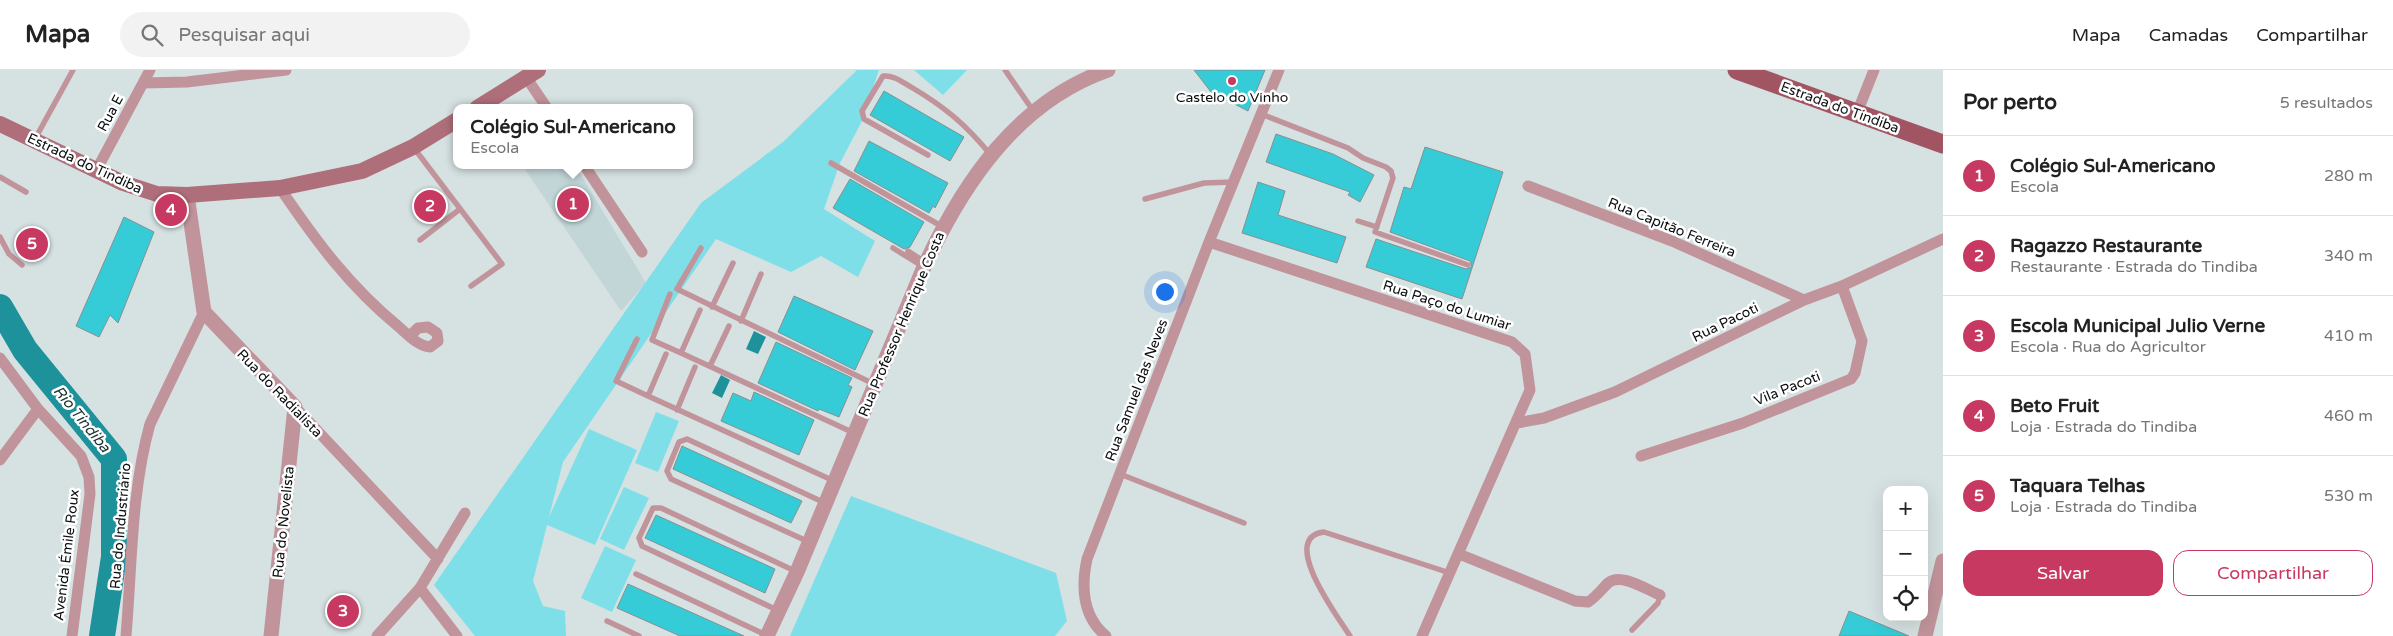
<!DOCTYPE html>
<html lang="pt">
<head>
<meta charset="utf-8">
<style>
  :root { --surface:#fff; --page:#f2f2f2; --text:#222; --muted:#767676; --line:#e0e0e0; --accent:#c73960 }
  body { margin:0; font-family:"Varela Round",sans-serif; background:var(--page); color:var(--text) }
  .controls { position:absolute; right:15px; bottom:15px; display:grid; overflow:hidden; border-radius:10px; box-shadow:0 5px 20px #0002 }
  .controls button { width:45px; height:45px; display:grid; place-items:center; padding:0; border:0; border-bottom:1px solid var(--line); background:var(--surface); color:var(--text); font:25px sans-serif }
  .you { position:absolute; left:1164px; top:221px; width:18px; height:18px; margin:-12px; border:4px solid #fff; border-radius:50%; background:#1a73e8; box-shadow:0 0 0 8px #1a73e833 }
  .badge { display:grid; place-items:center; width:32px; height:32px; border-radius:50%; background:var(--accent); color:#fff; font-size:16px; font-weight:700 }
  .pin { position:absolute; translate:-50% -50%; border:2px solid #fff; box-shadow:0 1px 5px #0006 }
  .popup { position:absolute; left:453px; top:34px; width:240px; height:65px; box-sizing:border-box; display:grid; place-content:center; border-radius:10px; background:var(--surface); filter:drop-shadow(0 1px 4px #0005); font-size:16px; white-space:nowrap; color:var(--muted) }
  .popup b { font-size:19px; color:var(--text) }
  .popup::after { content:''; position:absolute; left:50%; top:100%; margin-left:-10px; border:10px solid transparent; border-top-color:var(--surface) }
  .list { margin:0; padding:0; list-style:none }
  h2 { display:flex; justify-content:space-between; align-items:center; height:65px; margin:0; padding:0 20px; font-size:21px }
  h2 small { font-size:16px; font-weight:400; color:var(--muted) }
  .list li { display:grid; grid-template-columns:32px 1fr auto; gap:15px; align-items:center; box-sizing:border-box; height:80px; padding:0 20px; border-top:1px solid var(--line) }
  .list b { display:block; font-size:19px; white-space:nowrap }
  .list p { margin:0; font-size:16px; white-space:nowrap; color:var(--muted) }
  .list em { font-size:16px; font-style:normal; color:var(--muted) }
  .actions { display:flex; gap:10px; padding:15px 20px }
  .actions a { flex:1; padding:11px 0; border:1px solid var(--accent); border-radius:15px; text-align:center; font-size:18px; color:var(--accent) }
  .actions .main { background:var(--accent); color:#fff }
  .icon { flex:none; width:28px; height:28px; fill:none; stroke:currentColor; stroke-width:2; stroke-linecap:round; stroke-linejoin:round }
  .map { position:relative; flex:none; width:1943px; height:566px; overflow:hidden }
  header { display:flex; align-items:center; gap:30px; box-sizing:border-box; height:70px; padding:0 25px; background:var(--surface); border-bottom:1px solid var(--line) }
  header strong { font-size:24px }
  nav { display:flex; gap:28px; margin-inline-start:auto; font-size:18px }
  .search { width:350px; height:45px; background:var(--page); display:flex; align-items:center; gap:12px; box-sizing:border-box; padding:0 18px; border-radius:28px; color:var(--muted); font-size:19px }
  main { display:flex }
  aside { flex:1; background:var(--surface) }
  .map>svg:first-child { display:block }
  .built { fill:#c2d6d8 }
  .green { fill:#7edfe8 }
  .water { fill:#1d929b }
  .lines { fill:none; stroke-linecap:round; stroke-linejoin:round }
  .river { stroke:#1d929b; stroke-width:26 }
  .building { fill:#35ccd7; stroke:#869091 }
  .service { stroke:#c1949b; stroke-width:5.5 }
  .minor { stroke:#c1949b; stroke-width:11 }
  .tertiary { stroke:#c1949b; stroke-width:15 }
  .secondary { stroke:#af6f7a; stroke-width:16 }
  .primary { stroke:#a15462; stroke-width:19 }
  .poi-dot { fill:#c73960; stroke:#fff; stroke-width:2 }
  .labels { text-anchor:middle; stroke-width:5; stroke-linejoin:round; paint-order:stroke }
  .poi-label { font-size:14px; fill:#0a0e0e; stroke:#fff }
  .street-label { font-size:14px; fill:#0a0e0e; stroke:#fff }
  .water-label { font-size:15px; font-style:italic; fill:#1c3436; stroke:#fff }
</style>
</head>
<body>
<header>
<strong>Mapa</strong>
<div class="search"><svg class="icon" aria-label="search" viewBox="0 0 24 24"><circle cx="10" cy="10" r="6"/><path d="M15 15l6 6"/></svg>Pesquisar aqui</div>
<nav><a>Mapa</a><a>Camadas</a><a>Compartilhar</a></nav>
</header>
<main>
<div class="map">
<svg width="1943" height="566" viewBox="0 0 1943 566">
  <rect width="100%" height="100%" fill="#d6e1e2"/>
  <path class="built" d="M 522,95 L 575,95 L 646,213 L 621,241 Z"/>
  <path class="green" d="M 857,0 L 879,0 L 861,53 L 840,93 L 824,139 L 875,171 L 858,207 L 821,186 L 791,202 L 716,169 L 563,392 L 549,447 L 589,359 L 637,380 L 595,475 L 547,455 L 533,511 L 543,536 L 565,541 L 566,566 L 475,566 L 434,515 L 701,133 L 783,72 Z
    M 914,0 L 967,0 L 943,25 Z
    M 656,342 L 679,351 L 658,402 L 635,393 Z
    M 624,417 L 649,428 L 624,480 L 600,469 Z
    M 851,426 L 1056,503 L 1067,551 L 1055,566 L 790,566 Z
    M 605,476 L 636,490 L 612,542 L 581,528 Z"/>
  <path class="water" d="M 754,261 L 766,267 L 758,284 L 746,279 Z
    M 721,305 L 730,310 L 722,328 L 712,323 Z"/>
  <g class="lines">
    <path class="river" d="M 0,237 L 25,280 L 114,389 L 114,487 L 102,566"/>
  </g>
  <path class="building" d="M 1194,0 L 1265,0 L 1248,41 L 1211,22 Z
    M 884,21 L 964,67 L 950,91 L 870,45 Z
    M 1276,64 L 1333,84 L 1374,105 L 1360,132 L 1348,125 L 1350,122 L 1266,92 Z
    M 869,71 L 948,113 L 935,138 L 933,136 L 929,143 L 854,101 Z
    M 1425,77 L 1503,102 L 1462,229 L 1366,197 L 1376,169 L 1466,199 L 1472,197 L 1470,191 L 1390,162 L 1404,117 L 1411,119 Z
    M 850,109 L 924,152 L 910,177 L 904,179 L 833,138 Z
    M 1258,112 L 1285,121 L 1278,145 L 1346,167 L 1337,193 L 1242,163 Z
    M 124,147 L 154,162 L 118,253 L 110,245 L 99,267 L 76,256 Z
    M 794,226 L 873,261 L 855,300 L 778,262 Z
    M 776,272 L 852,308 L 848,315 L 852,317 L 839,347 L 819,339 L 818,341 L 758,313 Z
    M 754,322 L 814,350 L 799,385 L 721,351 L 733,323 L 751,331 Z
    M 682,376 L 802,431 L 791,453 L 673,399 Z
    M 656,445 L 775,499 L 765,523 L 645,468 Z
    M 628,514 L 744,566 L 680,566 L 617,538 Z
    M 1849,541 L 1909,566 L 1839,566 Z"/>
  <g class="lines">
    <path class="service" d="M 1005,0 L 1034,42
      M 1261,44 L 1348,78 L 1363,88 L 1386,97 L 1391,101 L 1393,108 L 1375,162 L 1468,195
      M 35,69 L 73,0
      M 414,78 L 502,194 L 471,216
      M 928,85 L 864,49 L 862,41 L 883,6 C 894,5 902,12 911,17 C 945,37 965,54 990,84
      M 831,93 L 943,157
      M 0,107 L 26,122
      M 1145,129 L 1204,113 L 1233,112
      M 1358,151 L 1377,157
      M 0,167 L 9,184 L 22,195
      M 420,170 L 460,139
      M 701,178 L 677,219 L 874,314
      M 893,178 L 922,196
      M 908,181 L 925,192
      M 670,224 L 652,270 L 681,283
      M 712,237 L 733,193
      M 700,240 L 681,283 L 854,363
      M 741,251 L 761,204
      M 637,269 L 616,311 L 648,326
      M 666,284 L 648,326 L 834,411
      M 710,296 L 729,256
      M 677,340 L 695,297
      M 1120,404 L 1244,453
      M 809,472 L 671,409 L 667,401 L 679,372 L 687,369 L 825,433
      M 636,504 L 766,565
      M 777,540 L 642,476 L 639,468 L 653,438 L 661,438 L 797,502
      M 607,551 L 639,566
      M 1632,560 L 1658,533 L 1660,525
      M 1350,566 C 1338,547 1278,467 1324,462 L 1450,503"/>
    <path class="minor" d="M 526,7 L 547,38
      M 143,13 L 187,12 L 286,0
      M 1857,43 L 1874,0
      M 584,95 L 642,182
      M 96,101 L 150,0
      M 1528,116 L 1672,171 L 1804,230
      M 280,118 C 316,171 349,216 399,257 C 408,265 418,276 430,277 L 438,271 L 437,263 L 428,257 L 418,258 L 410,266
      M 1209,172 L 1512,272 L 1525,284 L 1530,320 L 1422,566
      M 0,288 L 38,339 L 81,386 L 89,407 L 90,424 L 72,566
      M 295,337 L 438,489
      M 1517,353 L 1544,348 L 1615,322 L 1804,230 L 1842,216 L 1943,169
      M 1641,386 L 1743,353 L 1851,309 L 1855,303 L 1862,271 L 1842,216
      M 0,390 L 38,339
      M 1459,484 L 1575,531 L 1588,532 C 1596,527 1601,520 1608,513 C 1621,502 1647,520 1660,525
      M 420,518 L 457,566
      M 126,566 C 132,495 131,422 150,354 L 204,242
      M 377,566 L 420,518 L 465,443
      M 1106,566 C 1082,546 1081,517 1087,489 L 1209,172 L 1279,0"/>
    <path class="tertiary" d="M 187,125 L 204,242 L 295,337 L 271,566
      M 767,566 L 797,502 L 924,197 C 963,113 1017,32 1108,0
      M 1925,566 L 1943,491"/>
    <path class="secondary" d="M 477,38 L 538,0
      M 0,54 L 123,113 L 157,124 L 187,125 L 280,118 L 362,101 L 413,77 L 457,50"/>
    <path class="primary" d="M 1737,0 L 1943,74"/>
  </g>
  <circle class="poi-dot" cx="1232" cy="11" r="5"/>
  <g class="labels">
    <g class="poi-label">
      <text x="1232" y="32">Castelo do Vinho</text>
    </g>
    <g class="street-label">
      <text transform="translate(1840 37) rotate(20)" y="5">Estrada do Tindiba</text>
      <text transform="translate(110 43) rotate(-62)" y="5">Rua E</text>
      <text transform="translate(85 93) rotate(25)" y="5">Estrada do Tindiba</text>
      <text transform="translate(1672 157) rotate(22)" y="5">Rua Capitão Ferreira</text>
      <text transform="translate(1447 235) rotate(18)" y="5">Rua Paço do Lumiar</text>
      <text transform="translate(1725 252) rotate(-26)" y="5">Rua Pacoti</text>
      <text transform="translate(901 254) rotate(-67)" y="5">Rua Professor Henrique Costa</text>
      <text transform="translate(1787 318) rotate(-22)" y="5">Vila Pacoti</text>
      <text transform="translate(1136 320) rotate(-69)" y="5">Rua Samuel das Neves</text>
      <text transform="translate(280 323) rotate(46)" y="5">Rua do Radialista</text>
      <text transform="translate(283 452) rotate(-84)" y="5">Rua do Novelista</text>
      <text transform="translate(120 456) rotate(-85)" y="5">Rua do Industriário</text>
      <text transform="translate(66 485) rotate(-83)" y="5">Avenida Émile Roux</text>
    </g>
    <g class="water-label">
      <text transform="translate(82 349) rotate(51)" y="5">Rio Tindiba</text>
    </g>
  </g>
</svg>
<div class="controls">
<button>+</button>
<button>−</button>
<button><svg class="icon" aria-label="locate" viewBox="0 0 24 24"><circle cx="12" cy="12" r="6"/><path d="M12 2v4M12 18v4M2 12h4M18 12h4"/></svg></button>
</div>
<div class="you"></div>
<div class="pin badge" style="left:573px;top:134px">1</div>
<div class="popup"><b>Colégio Sul-Americano</b>Escola</div>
<div class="pin badge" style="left:430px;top:136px">2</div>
<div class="pin badge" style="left:343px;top:541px">3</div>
<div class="pin badge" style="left:171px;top:140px">4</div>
<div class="pin badge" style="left:32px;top:174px">5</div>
</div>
<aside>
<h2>Por perto<small>5 resultados</small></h2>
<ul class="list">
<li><span class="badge">1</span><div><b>Colégio Sul-Americano</b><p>Escola</p></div><em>280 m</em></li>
<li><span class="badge">2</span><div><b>Ragazzo Restaurante</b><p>Restaurante · Estrada do Tindiba</p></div><em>340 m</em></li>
<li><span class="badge">3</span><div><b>Escola Municipal Julio Verne</b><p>Escola · Rua do Agricultor</p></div><em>410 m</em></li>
<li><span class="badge">4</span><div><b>Beto Fruit</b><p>Loja · Estrada do Tindiba</p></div><em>460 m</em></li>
<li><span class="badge">5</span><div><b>Taquara Telhas</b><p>Loja · Estrada do Tindiba</p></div><em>530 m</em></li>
</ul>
<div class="actions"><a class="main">Salvar</a><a>Compartilhar</a></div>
</aside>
</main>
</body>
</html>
